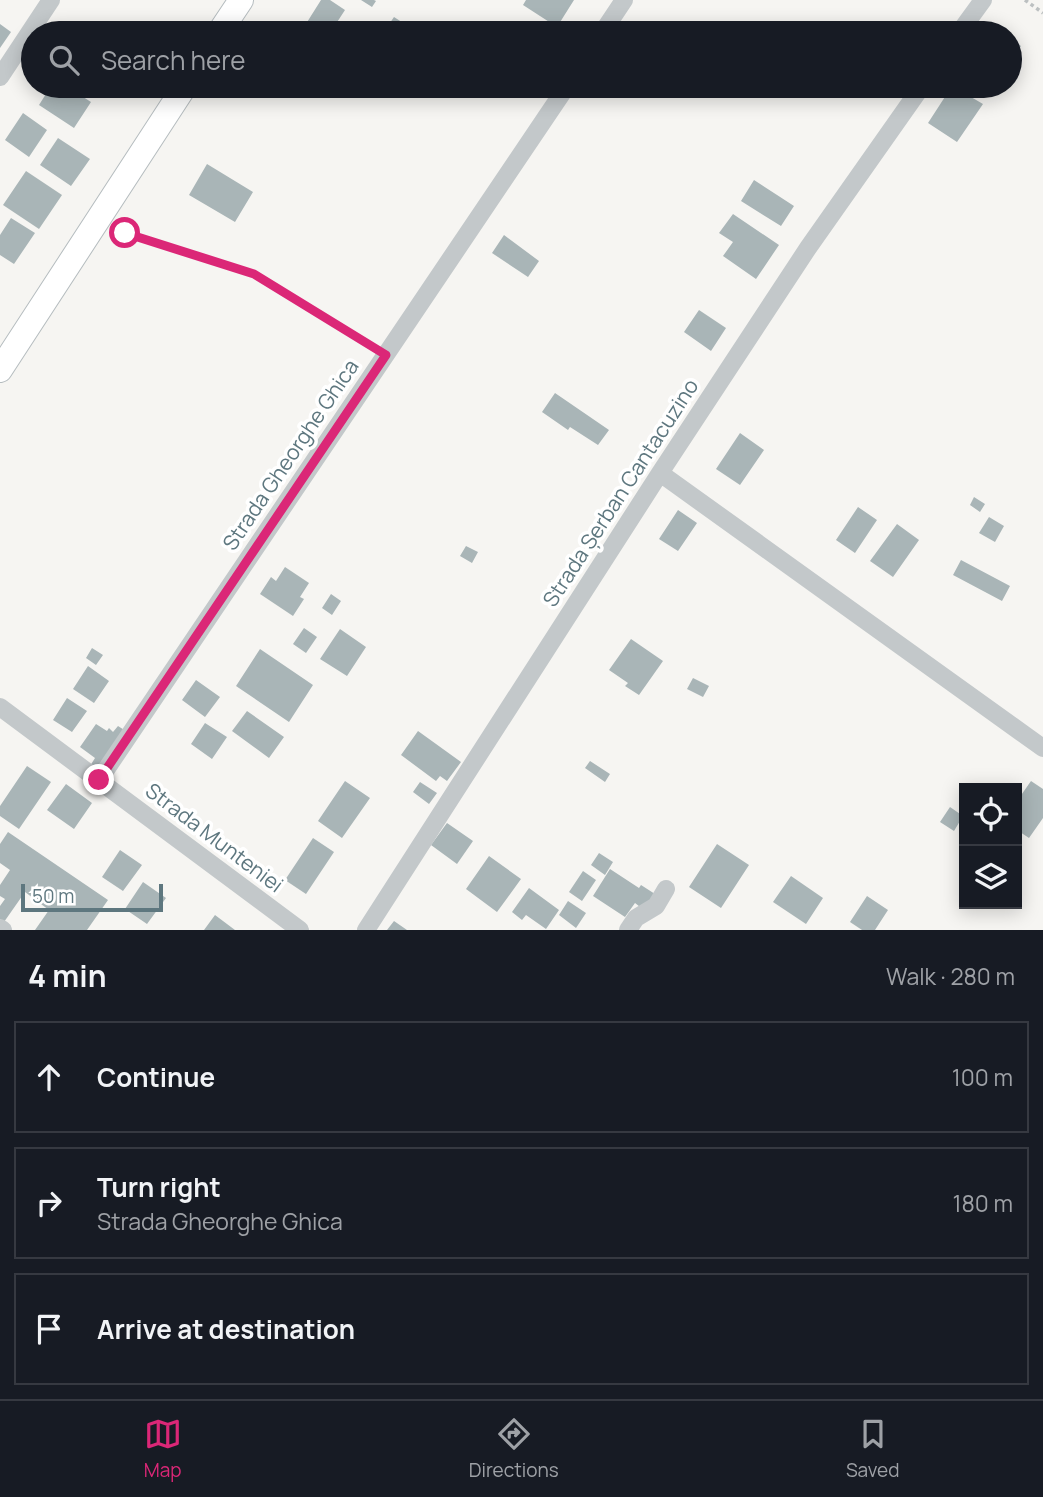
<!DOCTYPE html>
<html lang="en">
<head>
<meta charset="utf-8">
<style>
  :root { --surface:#171b24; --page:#242831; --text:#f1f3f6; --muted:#9ea1a6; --line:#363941; --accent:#db2777 }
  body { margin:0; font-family:Manrope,sans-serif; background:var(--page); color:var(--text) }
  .controls { position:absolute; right:21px; bottom:21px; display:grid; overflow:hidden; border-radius:0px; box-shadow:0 4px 18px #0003 }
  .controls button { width:63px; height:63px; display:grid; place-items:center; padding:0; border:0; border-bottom:2px solid var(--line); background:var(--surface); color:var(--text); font:35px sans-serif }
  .scale { position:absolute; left:21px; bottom:18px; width:142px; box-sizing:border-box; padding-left:7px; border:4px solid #5e777f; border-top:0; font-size:19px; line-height:24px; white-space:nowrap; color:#5e777f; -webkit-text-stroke:5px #fff; paint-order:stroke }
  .stop { position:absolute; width:21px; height:21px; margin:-16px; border:5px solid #db2777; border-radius:50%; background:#fff }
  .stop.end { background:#db2777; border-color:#fff; box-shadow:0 2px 7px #0008 }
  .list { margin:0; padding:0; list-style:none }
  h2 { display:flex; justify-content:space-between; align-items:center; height:91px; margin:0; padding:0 28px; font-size:30px }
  h2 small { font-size:23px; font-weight:400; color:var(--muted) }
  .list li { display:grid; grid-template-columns:46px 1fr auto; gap:21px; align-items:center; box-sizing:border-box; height:112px; margin:0 14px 14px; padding:0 14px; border:2px solid var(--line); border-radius:0px }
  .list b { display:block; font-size:26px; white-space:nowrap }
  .list p { margin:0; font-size:23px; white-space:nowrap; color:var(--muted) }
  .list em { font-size:23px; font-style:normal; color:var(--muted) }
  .icon { flex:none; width:38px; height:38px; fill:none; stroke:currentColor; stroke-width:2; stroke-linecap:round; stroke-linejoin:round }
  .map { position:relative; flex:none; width:1043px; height:930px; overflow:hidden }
  .search { position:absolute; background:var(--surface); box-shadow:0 4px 18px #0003; left:21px; right:21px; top:21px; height:77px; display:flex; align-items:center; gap:18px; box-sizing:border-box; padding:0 24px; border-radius:38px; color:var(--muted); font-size:26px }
  .sheet { height:469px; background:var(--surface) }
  nav { display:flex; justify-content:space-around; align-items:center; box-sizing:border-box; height:98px; border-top:2px solid var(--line); background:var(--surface); font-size:19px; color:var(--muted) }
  nav a { display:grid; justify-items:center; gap:4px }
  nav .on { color:var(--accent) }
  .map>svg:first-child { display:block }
  .building { fill:#a9b5b7 }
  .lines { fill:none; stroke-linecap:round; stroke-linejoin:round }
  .secondary-casing { stroke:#b5bcbf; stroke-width:26 }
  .path { stroke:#bcc0c1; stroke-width:3.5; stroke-dasharray:3.5 3.5; stroke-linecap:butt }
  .street { stroke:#c3c8ca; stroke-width:18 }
  .secondary { stroke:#fff; stroke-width:24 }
  .route { stroke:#db2777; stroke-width:9 }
  .labels { text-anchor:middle; stroke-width:7; stroke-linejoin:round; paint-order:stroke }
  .street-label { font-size:21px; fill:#5e777f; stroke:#fff }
</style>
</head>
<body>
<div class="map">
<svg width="1043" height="930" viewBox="0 0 1043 930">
  <rect width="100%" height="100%" fill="#f6f5f2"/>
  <path class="building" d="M 321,0 L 330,0 L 345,10 L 330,33 L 314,33 L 304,27 Z
    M 361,0 L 374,0 L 376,1 L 372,7 Z
    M 526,0 L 574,0 L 557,27 L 523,5 Z
    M 394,17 L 411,28 L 408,33 L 383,33 Z
    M 0,24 L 11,32 L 0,48 Z
    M 990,24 L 1003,33 L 984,33 Z
    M 1010,38 L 1021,46 L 1010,63 Z
    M 51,86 L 66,86 L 91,102 L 74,128 L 39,105 Z
    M 952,86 L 983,104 L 957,142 L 928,123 Z
    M 23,113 L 47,130 L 29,157 L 5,140 Z
    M 58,138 L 90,159 L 71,186 L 40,165 Z
    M 207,164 L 253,192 L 235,222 L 189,195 Z
    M 26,171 L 62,195 L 39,229 L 3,205 Z
    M 754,180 L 794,206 L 781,226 L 741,201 Z
    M 733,214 L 779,245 L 756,279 L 723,256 L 733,242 L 719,233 Z
    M 11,218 L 35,233 L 14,264 L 0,255 L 0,235 Z
    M 504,235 L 539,261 L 528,277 L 492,253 Z
    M 699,310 L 726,328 L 711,351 L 684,332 Z
    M 555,393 L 609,430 L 598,445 L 570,427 L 568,430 L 542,412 Z
    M 740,433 L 764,450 L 740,485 L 716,469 Z
    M 974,497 L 985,504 L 980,512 L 970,505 Z
    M 858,507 L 877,520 L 855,553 L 836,540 Z
    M 678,510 L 697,523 L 678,551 L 659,539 Z
    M 989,517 L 1004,526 L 995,542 L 979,533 Z
    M 897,524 L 919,540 L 893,577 L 870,561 Z
    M 466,546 L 478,552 L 472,563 L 460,556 Z
    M 961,560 L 1010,586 L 1002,601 L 953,575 Z
    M 285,567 L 309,583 L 300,597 L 304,599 L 293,616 L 260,594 L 271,577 L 276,581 Z
    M 331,594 L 341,601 L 332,615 L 322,608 Z
    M 304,628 L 317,637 L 306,653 L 293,644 Z
    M 340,629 L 366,647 L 347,676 L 320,659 Z
    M 631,639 L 663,661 L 639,695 L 625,686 L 628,683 L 609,670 Z
    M 92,648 L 103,655 L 96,665 L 86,658 Z
    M 260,649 L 313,685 L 289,722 L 236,686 Z
    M 88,666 L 109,681 L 94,703 L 73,689 Z
    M 693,678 L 709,686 L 703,697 L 687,689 Z
    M 196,680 L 220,697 L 205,717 L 182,700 Z
    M 67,698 L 87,711 L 72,732 L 53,720 Z
    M 247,711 L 284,737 L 269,758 L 232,731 Z
    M 205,723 L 227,737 L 212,759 L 191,744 Z
    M 96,724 L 107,731 L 109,728 L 113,732 L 118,726 L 129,733 L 100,773 L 90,766 L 95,758 L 80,747 Z
    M 418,731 L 461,762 L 447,781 L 440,776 L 436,781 L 401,755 Z
    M 590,761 L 610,774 L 605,782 L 585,768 Z
    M 27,766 L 51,782 L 19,829 L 0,816 L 0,806 Z
    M 345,781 L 370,798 L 342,838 L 318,821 Z
    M 1031,781 L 1043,789 L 1043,818 L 1029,838 L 1017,830 L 1017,801 Z
    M 420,782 L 437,793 L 429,804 L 413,792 Z
    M 66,784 L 92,803 L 74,829 L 47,810 Z
    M 950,807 L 963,816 L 954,831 L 940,822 Z
    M 447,823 L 473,841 L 457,864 L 431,845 Z
    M 8,832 L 108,900 L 87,930 L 35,930 L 49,910 L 25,892 L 4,922 L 0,919 L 0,906 L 5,899 L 0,896 L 0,885 L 10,870 L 0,863 L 0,844 Z
    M 313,838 L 334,852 L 306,894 L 285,880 Z
    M 717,844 L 749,865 L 721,908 L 689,887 Z
    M 120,850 L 142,865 L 123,891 L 102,877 Z
    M 599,853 L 613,862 L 605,875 L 591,865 Z
    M 489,856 L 521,879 L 497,912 L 466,889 Z
    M 610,869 L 639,888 L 641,885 L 655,894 L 644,910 L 635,903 L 625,917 L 593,896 Z
    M 583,871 L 596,880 L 582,901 L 569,892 Z
    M 791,876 L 823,898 L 806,924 L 773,902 Z
    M 143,882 L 166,898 L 147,924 L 125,909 Z
    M 529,888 L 559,910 L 546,929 L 526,915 L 522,920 L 512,912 Z
    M 867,896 L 888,910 L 875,930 L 862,930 L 850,922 Z
    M 568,901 L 586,913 L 576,928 L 559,915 Z
    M 215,915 L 235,930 L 204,930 Z
    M 394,921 L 407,930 L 387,930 Z"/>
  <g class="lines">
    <g class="secondary-casing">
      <path id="secondary" d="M 219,33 L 241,0
        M 0,370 L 185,86"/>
    </g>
    <path class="path" d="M 1025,0 L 1043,13
      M 117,228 L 142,239 L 254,274 L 371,346"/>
    <path class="street" d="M 602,33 L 624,0
      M 959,33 L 983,0
      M 0,77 L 51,0
      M 660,473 L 1043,748
      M 0,707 L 300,930
      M 99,780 L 567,86
      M 0,928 L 3,930
      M 366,930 L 660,473 L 808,248 L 922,86
      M 628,930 L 636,918 L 656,906 L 666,889"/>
    <use href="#secondary" class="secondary"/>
  </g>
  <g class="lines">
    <path class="route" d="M 99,780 L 386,355 L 254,274 L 125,233"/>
  </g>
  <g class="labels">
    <g class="street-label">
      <text transform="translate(291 455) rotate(-56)" y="7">Strada Gheorghe Ghica</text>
      <text transform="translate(621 493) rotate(-57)" y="7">Strada Șerban Cantacuzino</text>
      <text transform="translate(214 838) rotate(37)" y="7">Strada Munteniei</text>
    </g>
  </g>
</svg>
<div class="controls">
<button><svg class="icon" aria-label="locate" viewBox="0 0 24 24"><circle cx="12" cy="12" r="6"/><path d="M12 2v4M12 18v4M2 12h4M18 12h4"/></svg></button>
<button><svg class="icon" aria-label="layers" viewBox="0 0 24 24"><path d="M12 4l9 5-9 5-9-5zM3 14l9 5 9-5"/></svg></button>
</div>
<div class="scale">50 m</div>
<div class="stop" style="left:125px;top:233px"></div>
<div class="stop end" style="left:99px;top:780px"></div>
<div class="search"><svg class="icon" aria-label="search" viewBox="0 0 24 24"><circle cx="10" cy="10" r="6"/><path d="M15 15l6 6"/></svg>Search here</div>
</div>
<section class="sheet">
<h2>4 min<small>Walk · 280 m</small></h2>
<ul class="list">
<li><svg class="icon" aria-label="ahead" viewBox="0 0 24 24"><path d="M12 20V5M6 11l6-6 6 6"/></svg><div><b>Continue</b></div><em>100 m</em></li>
<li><svg class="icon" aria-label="right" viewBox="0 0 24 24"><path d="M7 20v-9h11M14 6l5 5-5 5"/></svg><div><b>Turn right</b><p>Strada Gheorghe Ghica</p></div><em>180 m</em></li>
<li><svg class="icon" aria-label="arrive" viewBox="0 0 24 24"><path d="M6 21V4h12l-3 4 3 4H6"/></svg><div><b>Arrive at destination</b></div></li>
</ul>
</section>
<nav>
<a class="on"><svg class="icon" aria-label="map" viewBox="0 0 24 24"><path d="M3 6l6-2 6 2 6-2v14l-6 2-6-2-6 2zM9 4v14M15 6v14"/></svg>Map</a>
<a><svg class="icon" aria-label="directions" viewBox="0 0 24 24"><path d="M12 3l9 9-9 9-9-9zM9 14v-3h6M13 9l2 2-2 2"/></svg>Directions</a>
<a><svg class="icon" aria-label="saved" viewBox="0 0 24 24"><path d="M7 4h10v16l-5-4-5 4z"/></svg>Saved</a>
</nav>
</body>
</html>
